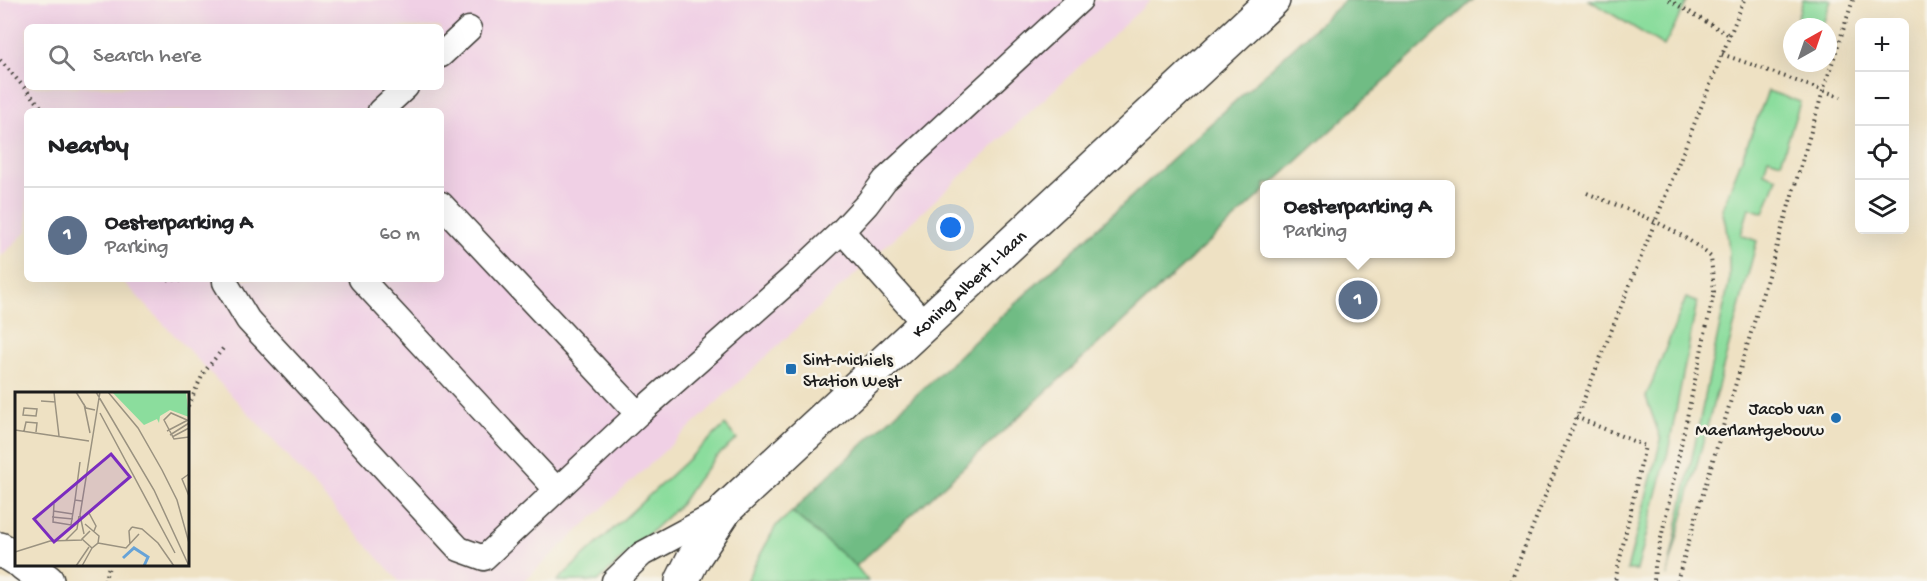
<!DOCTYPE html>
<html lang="en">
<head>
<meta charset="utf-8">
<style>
  :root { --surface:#fff; --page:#f2f2f2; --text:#202124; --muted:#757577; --line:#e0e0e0; --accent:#7c3aed }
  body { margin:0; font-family:"Gochi Hand",sans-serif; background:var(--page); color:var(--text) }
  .controls { position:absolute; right:18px; top:18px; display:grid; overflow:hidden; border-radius:9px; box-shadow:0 6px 24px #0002 }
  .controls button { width:54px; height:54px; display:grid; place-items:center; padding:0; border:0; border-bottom:2px solid var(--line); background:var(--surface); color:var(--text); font:30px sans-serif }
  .compass { position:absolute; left:1783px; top:18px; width:54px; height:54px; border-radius:50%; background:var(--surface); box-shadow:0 6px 24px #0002; rotate:40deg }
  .you { position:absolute; left:951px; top:228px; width:21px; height:21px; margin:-15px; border:4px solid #fff; border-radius:50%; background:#1a73e8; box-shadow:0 0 0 9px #1a73e833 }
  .badge { display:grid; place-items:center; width:39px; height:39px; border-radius:50%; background:var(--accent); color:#fff; font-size:20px; font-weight:700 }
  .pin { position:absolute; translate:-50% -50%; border:3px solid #fff; box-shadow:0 2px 6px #0006 }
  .popup { position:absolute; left:1260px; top:180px; width:195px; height:78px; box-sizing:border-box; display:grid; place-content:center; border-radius:9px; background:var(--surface); filter:drop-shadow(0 2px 4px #0005); font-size:20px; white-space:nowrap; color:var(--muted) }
  .popup b { font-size:22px; color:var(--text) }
  .popup::after { content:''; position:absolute; left:50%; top:100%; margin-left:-12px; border:12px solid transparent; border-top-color:var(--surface) }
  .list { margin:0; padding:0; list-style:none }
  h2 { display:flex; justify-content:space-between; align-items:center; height:78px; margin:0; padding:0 24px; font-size:26px }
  h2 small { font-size:20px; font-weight:400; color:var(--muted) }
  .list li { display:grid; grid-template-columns:39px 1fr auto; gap:18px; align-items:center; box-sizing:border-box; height:96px; padding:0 24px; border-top:2px solid var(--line) }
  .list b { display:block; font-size:22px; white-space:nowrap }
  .list p { margin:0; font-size:20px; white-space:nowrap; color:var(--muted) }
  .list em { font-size:20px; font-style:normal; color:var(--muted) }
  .icon { flex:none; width:33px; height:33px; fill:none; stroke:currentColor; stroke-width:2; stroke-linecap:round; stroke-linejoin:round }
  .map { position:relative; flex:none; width:1927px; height:581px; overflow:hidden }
  .search { position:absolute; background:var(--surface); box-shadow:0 6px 24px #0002; left:24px; top:24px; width:420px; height:66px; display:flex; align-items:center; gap:15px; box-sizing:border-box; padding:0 21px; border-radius:9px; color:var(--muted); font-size:22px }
  .panel { position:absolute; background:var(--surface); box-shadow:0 6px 24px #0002; left:24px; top:108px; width:420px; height:174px; border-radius:9px }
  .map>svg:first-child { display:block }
  .built { fill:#f0d0e5; fill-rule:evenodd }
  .green { fill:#8bdd9d; stroke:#547c5c; stroke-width:1.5 }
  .forest { fill:#70bc84; stroke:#466c50; stroke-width:1.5 }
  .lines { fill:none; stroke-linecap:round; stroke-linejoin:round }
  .lane-casing { stroke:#3c3a35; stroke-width:27 }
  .street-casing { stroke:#3c3a35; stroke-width:36 }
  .secondary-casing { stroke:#3c3a35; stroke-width:36 }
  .path { stroke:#3c3a35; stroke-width:4; stroke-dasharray:1.5 4.5; stroke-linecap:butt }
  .lane { stroke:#fff; stroke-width:24 }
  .street { stroke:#fff; stroke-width:33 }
  .secondary { stroke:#fff; stroke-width:33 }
  .poi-dot { fill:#1f6fb2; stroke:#f7f3e8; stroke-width:2 }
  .labels { text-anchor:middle; stroke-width:5; stroke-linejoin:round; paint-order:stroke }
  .street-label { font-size:18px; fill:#1c1c1c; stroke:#f7f3e8 }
  .poi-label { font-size:18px; fill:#1c1c1c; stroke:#f7f3e8; text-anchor:start }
  .inset-river { fill:none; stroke:#67a3d7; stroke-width:3 }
  .inset-road { fill:none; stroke:#9a9280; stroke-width:1.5 }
  .view { fill:#7b2cbf; fill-opacity:0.15; stroke:#7b2cbf; stroke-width:3 }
  .inset-edge { fill:none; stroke:#1c1c1c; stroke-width:3 }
</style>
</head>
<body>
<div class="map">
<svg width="1927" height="581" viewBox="0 0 1927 581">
  <rect width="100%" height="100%" fill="#f7f3e8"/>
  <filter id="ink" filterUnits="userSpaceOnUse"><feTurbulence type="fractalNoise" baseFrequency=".0167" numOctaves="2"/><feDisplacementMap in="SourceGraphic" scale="12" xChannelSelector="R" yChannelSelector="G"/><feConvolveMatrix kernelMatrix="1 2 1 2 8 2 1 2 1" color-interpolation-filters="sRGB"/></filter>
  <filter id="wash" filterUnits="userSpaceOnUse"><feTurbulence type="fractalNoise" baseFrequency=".008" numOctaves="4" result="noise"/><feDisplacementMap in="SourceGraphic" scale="24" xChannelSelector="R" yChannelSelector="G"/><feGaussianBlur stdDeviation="1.35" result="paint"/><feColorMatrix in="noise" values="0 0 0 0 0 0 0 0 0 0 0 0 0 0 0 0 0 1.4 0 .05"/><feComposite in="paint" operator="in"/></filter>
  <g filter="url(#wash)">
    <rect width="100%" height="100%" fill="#eee1c3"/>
    <path class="built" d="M 0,0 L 1151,0 L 524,581 L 399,581 L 253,418 L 121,279 L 441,279 L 441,111 L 27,111 L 27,231 L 0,257 ZM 27,27 L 441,27 L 441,87 L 27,87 Z"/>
    <path class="green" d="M 1589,0 L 1688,0 L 1664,46 Z
      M 1803,0 L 1831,0 L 1822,27 L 1794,27 Z
      M 1768,91 L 1800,102 L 1781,162 L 1768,158 L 1764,173 L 1777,178 L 1764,213 L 1749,208 L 1741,235 L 1757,241 L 1667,576 L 1729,282 C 1730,256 1729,234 1722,209 Z
      M 1686,298 L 1697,302 L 1668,452 L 1637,570 L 1627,570 L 1661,440 L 1646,397 Z
      M 725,425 L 737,439 L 715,458 L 697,480 L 680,505 L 598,581 L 557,581 Z
      M 792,512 L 856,566 L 868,581 L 746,581 L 776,526 Z"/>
    <path class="forest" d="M 1345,0 L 1473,0 L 1272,184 L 1265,184 L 1265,191 L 856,566 L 792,512 L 827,477 Z"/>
  </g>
  <g filter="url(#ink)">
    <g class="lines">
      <g class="lane-casing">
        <path id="lane" d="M 441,55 L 469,29
          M 380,111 L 406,87
          M 441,204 L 638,414
          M 842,231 L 867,204 L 885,180 L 1080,0
          M 225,279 L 225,282 L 248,320 L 459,549 L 484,558 L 638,414 L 790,280 L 842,231 L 924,323
          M 361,279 L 556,489
          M 614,581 L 642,554 L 724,510"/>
      </g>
      <g class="street-casing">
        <path id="street" d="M 0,549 L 16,559
          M 24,564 L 47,581"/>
      </g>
      <g class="secondary-casing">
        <g id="secondary">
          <path id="s1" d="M 682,581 L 693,559 L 726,509 L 1273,0"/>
        </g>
      </g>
      <path class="path" d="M 1669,0 L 1729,35
        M 1722,54 L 1841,97
        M 0,60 L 45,111
        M 1587,193 C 1630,211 1676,226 1711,257 L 1714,292 L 1655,566 L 1654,581
        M 162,279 L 191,280
        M 188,406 L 204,372 L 225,346
        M 1576,417 L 1645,446 L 1615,581
        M 104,581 L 110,564
        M 1511,581 L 1744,0
        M 1677,581 L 1823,91 L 1853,0"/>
      <use href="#lane" class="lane"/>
      <use href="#street" class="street"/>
      <use href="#secondary" class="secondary"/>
    </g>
  </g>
  <g class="poi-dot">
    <rect x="785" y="363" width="12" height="12" rx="3"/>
    <circle cx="1836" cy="418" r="6"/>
  </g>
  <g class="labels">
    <g class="street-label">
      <text dy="6" stroke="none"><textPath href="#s1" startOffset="416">Koning Albert I-laan</textPath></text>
    </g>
    <g class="poi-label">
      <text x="803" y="365">Sint-Michiels<tspan x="803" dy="21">Station West</tspan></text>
      <text x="1824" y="414" text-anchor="end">Jacob van<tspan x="1824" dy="21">Maerlantgebouw</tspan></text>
    </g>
  </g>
  <g transform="translate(15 392)">
    <rect width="174" height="174" fill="#eee1c3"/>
    <path d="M 97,0 L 171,0 L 174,25 L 155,18 L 145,24 L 144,31 L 142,27 L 129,33 Z" fill="#8bdd9d"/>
    <path class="inset-river" d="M 108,166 L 119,156 L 133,165 L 129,174"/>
    <path class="inset-road" d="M 61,0 L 71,16 L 80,18M 81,0 L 139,98 L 174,174M 93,0 L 123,36 L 147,78 L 162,108 L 174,151M 26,9 L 40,10 L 39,0M 40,10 L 44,44M 69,12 L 75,41M 9,16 L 22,17 L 21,24 L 8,23 ZM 85,21 L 160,161M 172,28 L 156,21 L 149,28 L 159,47 L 174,45M 0,38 L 74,49M 9,39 L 11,30 L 22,31 L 21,40M 152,39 L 173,28M 155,43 L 174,31M 157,45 L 174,36M 174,82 L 167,87 L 174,104M 60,108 L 65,70M 39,112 L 38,130 L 56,133 L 60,108 L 67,109M 38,119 L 58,122M 74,121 L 81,134 L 79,139M 37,125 L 58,127M 70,132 L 84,144 L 83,151 L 77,156 L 67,147 L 75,139M 117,135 L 127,137 L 143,151 L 159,174M 69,142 L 65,123 L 85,0M 51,148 L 62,137 L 64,124M 83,151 L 111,156 L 124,142M 115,153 L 114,139 L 117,135M 0,160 L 35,149 L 67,148M 61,174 L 74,155M 67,174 L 77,156"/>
    <path class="view" d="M 96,62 L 115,85 L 39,150 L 19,127 Z"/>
    <rect width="174" height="174" class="inset-edge"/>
  </g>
</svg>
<div class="controls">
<button>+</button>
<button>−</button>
<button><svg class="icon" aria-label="locate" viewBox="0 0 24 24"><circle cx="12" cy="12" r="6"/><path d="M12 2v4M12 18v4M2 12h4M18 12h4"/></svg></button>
<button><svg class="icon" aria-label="layers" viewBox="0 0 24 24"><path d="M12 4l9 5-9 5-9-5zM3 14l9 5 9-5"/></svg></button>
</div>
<svg class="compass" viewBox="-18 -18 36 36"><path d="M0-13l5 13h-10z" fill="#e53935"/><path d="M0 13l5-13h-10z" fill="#757577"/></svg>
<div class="you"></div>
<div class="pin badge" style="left:1358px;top:300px;background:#5c6f8a">1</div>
<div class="popup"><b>Oesterparking A</b>Parking</div>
<div class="search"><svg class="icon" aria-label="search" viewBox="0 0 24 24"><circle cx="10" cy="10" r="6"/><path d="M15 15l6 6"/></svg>Search here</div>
<section class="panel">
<h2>Nearby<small></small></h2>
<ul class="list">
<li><span class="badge" style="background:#5c6f8a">1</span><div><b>Oesterparking A</b><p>Parking</p></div><em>60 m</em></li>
</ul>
</section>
</div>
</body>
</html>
